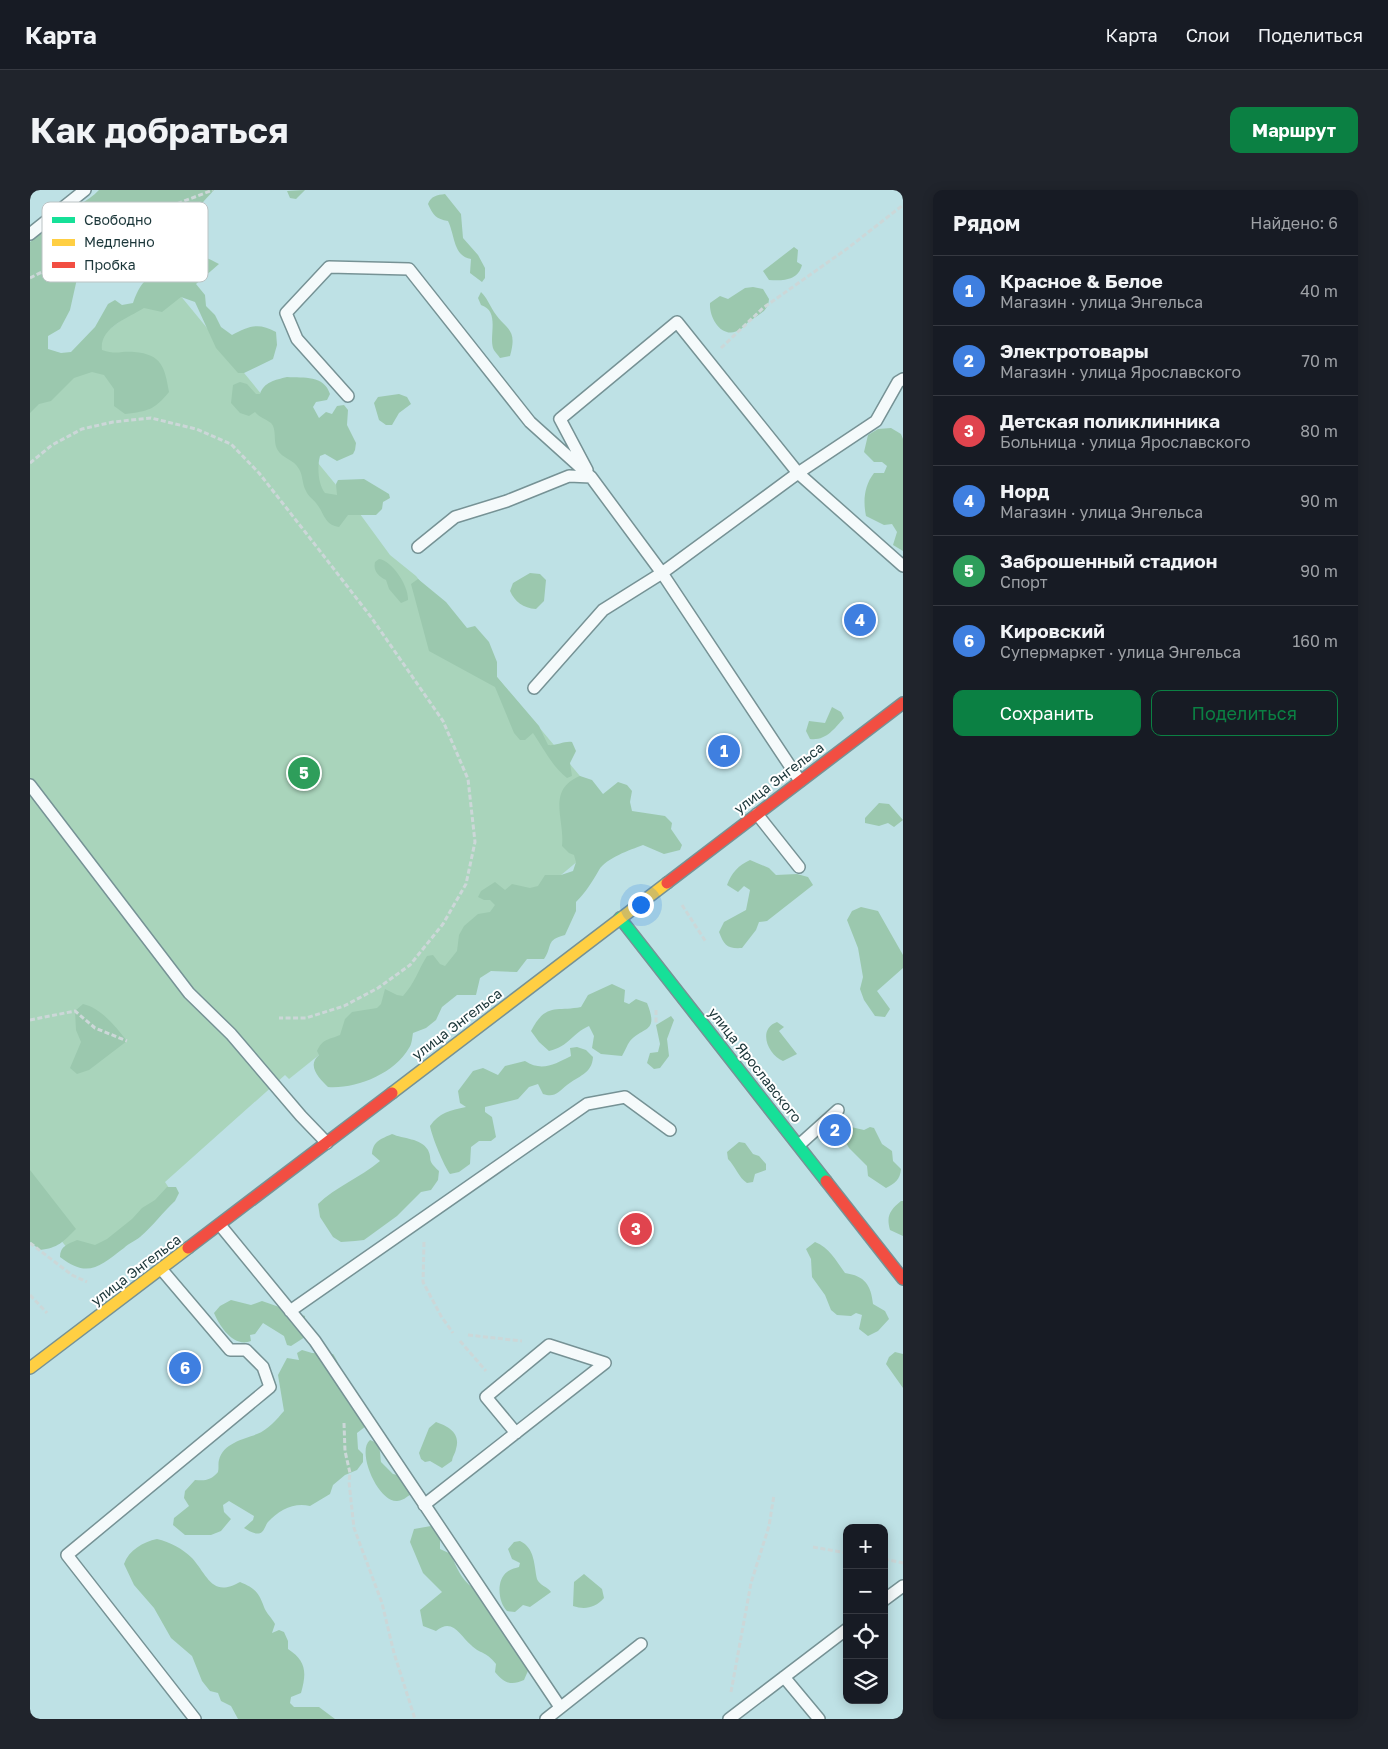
<!DOCTYPE html>
<html lang="ru">
<head>
<meta charset="utf-8">
<style>
  :root { --surface:#171b24; --page:#20242c; --text:#f1f3f6; --muted:#9ea1a6; --line:#363941; --accent:#0b8043 }
  body { margin:0; font-family:"Golos Text",sans-serif; background:var(--page); color:var(--text) }
  .controls { position:absolute; right:15px; bottom:15px; display:grid; overflow:hidden; border-radius:10px; box-shadow:0 2px 12px #0003 }
  .controls button { width:45px; height:45px; display:grid; place-items:center; padding:0; border:0; border-bottom:1px solid var(--line); background:var(--surface); color:var(--text); font:25px sans-serif }
  .you { position:absolute; left:610px; top:714px; width:18px; height:18px; margin:-12px; border:4px solid #fff; border-radius:50%; background:#1a73e8; box-shadow:0 0 0 8px #1a73e833 }
  .badge { display:grid; place-items:center; width:32px; height:32px; border-radius:50%; background:var(--accent); color:#fff; font-size:16px; font-weight:700 }
  .pin { position:absolute; translate:-50% -50%; border:2px solid #fff; box-shadow:0 1px 5px #0006 }
  .list { margin:0; padding:0; list-style:none }
  h2 { display:flex; justify-content:space-between; align-items:center; height:65px; margin:0; padding:0 20px; font-size:21px }
  h2 small { font-size:16px; font-weight:400; color:var(--muted) }
  .list li { display:grid; grid-template-columns:32px 1fr auto; gap:15px; align-items:center; box-sizing:border-box; height:70px; padding:0 20px; border-top:1px solid var(--line) }
  .list b { display:block; font-size:19px; white-space:nowrap }
  .list p { margin:0; font-size:16px; white-space:nowrap; color:var(--muted) }
  .list em { font-size:16px; font-style:normal; color:var(--muted) }
  .actions { display:flex; gap:10px; padding:15px 20px }
  .actions a { flex:1; padding:11px 0; border:1px solid var(--accent); border-radius:10px; text-align:center; font-size:18px; color:var(--accent) }
  .actions .main { background:var(--accent); color:#fff }
  .icon { flex:none; width:28px; height:28px; fill:none; stroke:currentColor; stroke-width:2; stroke-linecap:round; stroke-linejoin:round }
  .map { position:relative; flex:none; width:873px; height:1529px; overflow:hidden; border-radius:10px }
  header { display:flex; align-items:center; gap:30px; box-sizing:border-box; height:70px; padding:0 25px; background:var(--surface); border-bottom:1px solid var(--line) }
  header strong { font-size:24px }
  nav { display:flex; gap:28px; margin-inline-start:auto; font-size:18px }
  .intro { display:flex; align-items:center; justify-content:space-between; box-sizing:border-box; height:120px; padding:0 30px }
  h1 { margin:0; font-size:35px }
  .button { padding:12px 22px; border-radius:10px; background:var(--accent); color:#fff; font-size:18px; font-weight:700 }
  main { display:flex; gap:30px; padding:0 30px }
  aside { flex:1; background:var(--surface); border-radius:10px; box-shadow:0 2px 12px #0003 }
  .map>svg:first-child { display:block }
  .green { fill:#a9d4bb }
  .forest { fill:#9bc8ae }
  .lines { fill:none; stroke-linecap:round; stroke-linejoin:round }
  .lane-casing { stroke:#769295; stroke-width:14 }
  .fast-casing { stroke:#769295; stroke-width:14 }
  .slow-casing { stroke:#769295; stroke-width:14 }
  .jam-casing { stroke:#769295; stroke-width:14 }
  .path { stroke:#ccd7d8; stroke-width:3; stroke-dasharray:5 2.5; stroke-linecap:butt }
  .lane { stroke:#f5fafb; stroke-width:11 }
  .fast { stroke:#16e098; stroke-width:11 }
  .slow { stroke:#ffcf43; stroke-width:11 }
  .jam { stroke:#f24e42; stroke-width:11 }
  .labels { text-anchor:middle; stroke-width:4; stroke-linejoin:round; paint-order:stroke }
  .street-label { font-size:14px; fill:#1b3639; stroke:#fff }
  .key { fill:#fff; stroke:#bbc3c4; stroke-width:1 }
  .key-label { font-size:14px; fill:#1b3639 }
</style>
</head>
<body>
<header>
<strong>Карта</strong>
<nav><a>Карта</a><a>Слои</a><a>Поделиться</a></nav>
</header>
<div class="intro"><h1>Как добраться</h1><a class="button">Маршрут</a></div>
<main>
<div class="map">
<svg width="873" height="1529" viewBox="0 0 873 1529">
  <rect width="100%" height="100%" fill="#bee1e5"/>
  <path class="green" d="M 140,93 L 330,324 L 360,365 L 386,386 L 467,487 L 591,635 L 300,878 L 289,865 L 259,889 L 255,885 L 135,992 L 143,1004 L 51,1075 L 0,1012 L 0,200 Z"/>
  <path class="forest" d="M 69,0 L 184,0 C 180,5 174,10 171,15 C 160,35 165,45 138,51 L 121,42 L 81,34 L 62,47 L 53,62 L 40,120 L 30,139 L 18,146 L 18,159 L 31,163 L 41,162 L 65,137 L 78,114 L 85,110 L 92,115 L 103,113 C 109,96 118,79 138,87 C 150,59 164,60 189,74 L 166,94 L 175,105 L 176,116 L 185,125 L 191,137 L 202,145 C 218,136 229,132 246,142 L 247,155 L 243,169 L 214,183 L 208,183 L 186,158 L 165,112 L 151,107 L 132,122 L 114,118 C 98,128 69,138 72,160 C 86,165 91,161 104,162 C 132,164 135,178 139,202 C 124,220 119,221 95,224 L 84,216 L 84,199 L 74,185 L 62,182 L 44,188 L 21,211 L 9,214 L 0,223 L 0,52 C 9,44 18,35 28,28 C 41,18 58,12 69,0 Z
    M 275,0 L 266,9 L 260,8 L 257,1 Z
    M 415,4 L 431,24 L 433,48 L 448,65 L 455,78 L 455,88 L 452,92 L 440,83 L 441,69 C 423,66 425,45 418,31 C 406,29 403,25 398,14 C 401,6 407,5 415,4 Z
    M 764,57 L 768,60 L 767,72 L 772,75 C 768,91 752,91 739,90 L 733,81 Z
    M 723,97 L 733,99 L 739,109 C 738,122 729,124 720,131 C 716,133 714,137 711,139 C 693,151 679,129 680,113 L 690,106 L 698,109 L 715,98 Z
    M 451,102 C 457,108 459,114 464,122 C 476,140 488,138 480,166 L 470,168 C 468,165 464,161 463,158 C 459,145 470,121 451,115 L 448,108 Z
    M 257,187 C 274,188 294,185 300,204 L 297,210 L 286,212 L 283,217 L 289,228 L 296,222 L 302,224 L 307,216 L 314,215 L 318,220 L 317,235 L 326,253 L 325,260 L 323,264 L 307,271 L 295,264 L 290,266 C 287,277 288,294 295,303 L 307,305 L 306,294 L 308,290 L 334,289 L 359,304 L 360,308 L 353,312 L 352,319 L 346,325 L 318,325 L 309,337 C 294,335 294,322 286,313 C 283,309 278,306 276,301 C 272,294 273,285 269,279 C 264,269 252,269 247,259 C 243,251 247,239 241,233 C 236,229 230,228 225,222 L 219,226 L 210,223 L 201,213 L 203,195 L 210,192 L 217,194 L 226,204 L 230,204 C 234,192 245,190 257,187 Z
    M 369,204 L 377,207 L 381,214 L 369,223 L 362,235 L 356,235 L 349,230 L 344,213 L 348,207 Z
    M 861,238 L 871,244 L 873,249 L 873,361 L 863,355 L 867,342 L 862,334 L 854,335 L 836,326 C 833,311 834,296 844,283 L 854,283 L 857,276 L 852,272 L 844,272 L 834,262 L 838,245 L 848,239 Z
    M 349,369 C 363,371 379,397 378,410 L 371,413 L 359,399 L 356,390 C 348,386 343,381 345,372 Z
    M 500,383 L 510,384 L 516,390 L 514,411 L 506,419 C 493,418 485,412 480,401 L 483,393 Z
    M 388,389 L 416,412 L 437,438 L 445,436 L 459,452 L 467,472 L 467,487 L 509,536 L 518,555 C 527,556 533,551 542,552 L 546,561 L 540,573 L 542,586 L 537,588 C 521,575 514,559 503,543 L 495,550 L 490,550 L 484,543 L 465,497 L 399,461 L 381,394 Z
    M 802,517 L 811,522 L 814,528 C 804,539 796,551 780,549 L 776,541 L 779,531 L 795,533 Z
    M 550,586 L 562,590 L 573,604 L 588,592 L 597,595 L 602,601 L 600,612 L 602,621 L 635,626 L 642,633 L 641,639 L 652,655 L 650,660 L 634,664 L 613,655 C 600,660 576,668 569,680 C 562,692 556,702 546,712 L 546,721 L 535,745 C 515,750 523,756 514,769 L 497,769 L 487,782 L 461,781 L 450,788 L 446,805 L 427,805 L 412,817 L 406,830 L 396,838 L 383,843 C 382,848 382,854 379,858 C 364,884 326,899 298,897 C 290,889 276,876 289,865 L 287,861 C 293,848 299,850 310,845 L 315,829 L 322,822 L 347,818 L 351,814 L 355,799 L 367,805 L 373,806 C 385,793 388,780 397,766 L 403,765 L 410,774 L 415,776 L 427,761 L 429,745 L 434,736 L 448,724 L 460,722 L 465,715 L 460,710 L 454,710 L 448,707 L 451,701 L 465,692 L 475,700 L 482,694 L 500,698 L 508,696 L 515,685 L 531,685 L 543,681 L 546,672 L 544,665 L 539,663 L 532,656 C 535,629 516,600 550,586 Z
    M 849,613 L 859,614 L 873,630 L 864,637 L 858,633 L 849,636 L 835,633 L 835,628 Z
    M 720,670 L 739,678 L 746,685 L 767,684 L 778,687 L 783,695 L 737,731 L 729,732 L 726,740 L 712,758 C 697,759 694,755 689,742 L 694,732 L 716,720 L 720,700 L 714,696 L 708,702 L 697,695 C 702,682 708,676 720,670 Z
    M 831,717 L 848,721 L 873,765 L 873,778 L 847,801 L 860,819 L 855,827 L 845,826 L 834,810 L 830,799 L 833,787 L 828,758 L 817,730 L 822,721 Z
    M 582,794 L 595,800 L 594,812 L 599,814 L 606,809 L 617,813 C 629,843 614,836 600,851 C 597,855 595,861 592,866 L 571,864 L 562,858 L 564,846 L 559,836 C 542,843 540,856 519,861 L 509,852 L 501,841 C 516,812 526,822 551,817 L 558,805 Z
    M 53,814 C 71,818 85,836 97,851 L 59,880 L 47,884 L 40,878 L 51,852 L 46,840 L 45,821 Z
    M 641,826 L 644,830 L 637,849 L 639,866 L 630,878 L 624,879 L 617,873 L 620,863 L 628,862 L 630,854 L 626,835 Z
    M 747,832 L 754,837 L 749,841 L 767,864 L 753,871 C 738,865 727,839 747,832 Z
    M 547,857 L 556,860 L 563,867 C 562,884 548,886 537,895 C 528,902 525,908 513,904 L 508,894 L 499,897 L 488,909 L 455,917 L 455,922 L 462,927 L 466,947 L 461,951 L 449,951 L 441,957 L 440,974 L 429,982 L 420,984 C 414,976 402,947 400,936 C 409,923 420,920 436,917 L 430,913 L 428,901 L 443,881 L 453,878 L 468,885 L 475,876 L 495,871 C 512,882 525,874 541,866 L 540,858 Z
    M 821,937 L 834,940 L 840,937 L 844,938 L 852,954 L 862,961 L 863,971 L 871,979 C 870,990 865,993 856,998 L 838,986 L 837,976 L 819,958 L 814,949 L 815,941 Z
    M 362,944 C 373,949 391,948 398,960 C 403,971 396,969 409,981 L 408,990 L 401,1000 L 391,1002 L 367,1026 L 334,1050 L 325,1051 L 311,1052 L 303,1047 L 290,1027 L 288,1014 C 305,997 330,988 350,971 L 342,964 C 343,951 351,949 362,944 Z
    M 709,952 L 715,953 L 723,964 L 729,966 L 736,974 L 736,980 L 725,984 L 723,992 L 717,993 C 709,988 705,976 698,969 L 697,962 Z
    M 0,980 L 46,1039 C 33,1052 28,1058 10,1060 L 0,1052 Z
    M 137,997 L 146,997 L 149,1003 L 145,1011 C 133,1022 123,1036 110,1047 C 105,1051 99,1053 94,1058 C 70,1076 58,1089 30,1067 C 30,1056 38,1054 47,1050 L 65,1055 L 77,1049 L 102,1029 L 112,1018 L 125,1010 Z
    M 871,1011 L 873,1011 L 873,1046 L 860,1040 C 856,1026 860,1020 871,1011 Z
    M 785,1052 C 799,1057 807,1072 815,1083 C 835,1086 841,1095 843,1114 L 855,1121 L 859,1129 L 848,1141 L 838,1146 L 829,1139 L 832,1125 L 826,1123 L 821,1126 L 807,1125 L 801,1120 L 795,1105 L 782,1087 L 781,1069 L 776,1059 Z
    M 201,1110 L 221,1115 L 232,1111 L 275,1126 L 275,1147 L 261,1156 L 257,1155 L 254,1146 L 233,1133 L 225,1144 L 220,1145 L 221,1151 C 204,1158 190,1137 184,1123 L 190,1116 Z
    M 272,1160 L 282,1163 L 303,1164 C 307,1168 316,1193 317,1200 C 318,1205 315,1210 320,1215 C 323,1218 329,1221 333,1224 L 336,1236 L 327,1243 L 328,1259 L 333,1264 L 333,1272 L 327,1280 L 315,1285 L 303,1295 L 300,1304 L 280,1316 C 264,1312 249,1320 238,1332 C 236,1334 235,1339 232,1342 C 227,1346 219,1341 214,1338 L 223,1330 L 224,1326 L 199,1311 L 193,1315 L 194,1322 L 201,1329 L 191,1341 L 181,1345 L 155,1345 L 143,1335 L 144,1328 L 159,1316 L 154,1308 L 155,1301 L 165,1290 C 176,1291 181,1290 188,1282 C 189,1278 188,1273 189,1270 C 193,1253 214,1249 227,1244 C 238,1240 247,1229 254,1221 L 248,1185 L 257,1168 L 269,1170 L 267,1163 Z
    M 865,1162 L 873,1164 L 873,1198 L 856,1174 L 859,1167 Z
    M 406,1232 C 418,1236 431,1243 426,1259 C 425,1264 423,1265 422,1271 L 412,1278 L 400,1271 L 395,1272 L 391,1269 L 389,1263 L 399,1238 Z
    M 340,1250 C 351,1253 350,1262 351,1272 L 363,1284 L 372,1286 L 381,1304 C 377,1307 372,1311 367,1311 C 348,1312 326,1261 340,1250 Z
    M 401,1336 L 410,1339 L 410,1359 L 421,1364 C 426,1377 431,1389 443,1398 C 451,1404 453,1403 460,1413 L 458,1422 L 467,1427 L 485,1461 L 501,1474 L 494,1490 C 481,1496 474,1493 465,1482 L 466,1474 C 455,1460 451,1465 441,1455 C 430,1446 423,1427 406,1441 L 393,1436 L 390,1420 L 412,1402 L 393,1383 L 380,1352 L 384,1339 Z
    M 127,1349 C 140,1352 153,1359 162,1368 C 178,1386 182,1408 210,1392 C 225,1398 229,1403 234,1417 C 236,1423 242,1428 245,1434 L 242,1443 L 249,1440 L 254,1442 L 258,1451 L 258,1459 C 276,1471 277,1482 271,1503 L 261,1507 L 260,1513 L 264,1517 L 289,1517 L 305,1529 L 208,1529 L 201,1516 L 191,1511 L 188,1503 L 180,1501 L 172,1491 L 162,1466 L 141,1448 L 124,1418 L 104,1395 L 94,1374 C 99,1360 113,1352 127,1349 Z
    M 490,1351 C 505,1358 504,1375 507,1389 C 509,1395 518,1397 521,1402 L 500,1417 L 493,1415 L 485,1422 L 477,1421 C 468,1412 466,1390 477,1382 C 480,1379 486,1378 489,1377 L 490,1373 L 482,1369 L 478,1359 L 484,1352 Z
    M 554,1384 L 572,1399 L 574,1408 C 565,1418 555,1420 543,1416 L 544,1392 Z"/>
  <g class="lines">
    <g class="lane-casing">
      <path id="lane" d="M 0,44 L 55,0
        M 318,206 L 267,149 L 256,123 L 299,77 L 379,79 L 500,232 L 561,287 L 632,383 L 573,420 L 504,498
        M 557,280 L 530,229 L 647,132 L 768,283 L 846,231 L 868,192 L 873,189
        M 388,357 L 425,327 L 477,311 L 539,286 L 561,287
        M 770,591 L 632,383 L 768,283 L 873,376
        M 0,595 L 159,803 L 201,844 L 271,926 L 297,953
        M 727,624 L 769,677
        M 769,955 L 808,920
        M 190,1035 L 285,1151 L 530,1517
        M 132,1080 L 200,1160 L 216,1160 L 233,1177 L 240,1197 L 37,1365 L 165,1529
        M 260,1121 L 557,914 L 595,907 L 640,940
        M 394,1315 L 575,1173 L 519,1155 L 456,1207 L 486,1243
        M 854,1410 L 873,1396
        M 754,1487 L 789,1529
        M 516,1529 L 611,1454
        M 699,1529 L 817,1439"/>
    </g>
    <g class="fast-casing">
      <path id="fast" d="M 590,728 L 796,991"/>
    </g>
    <g class="slow-casing">
      <path id="slow" d="M 362,903 L 637,693
        M 0,1178 L 158,1058"/>
    </g>
    <g class="jam-casing">
      <path id="jam" d="M 637,693 L 873,513
        M 796,991 L 873,1089
        M 158,1058 L 362,903"/>
    </g>
    <path class="path" d="M 0,88 L 141,16 L 183,0
      M 691,158 L 733,118 L 818,58 L 873,15
      M 0,273 L 22,255 L 52,239 L 83,232 L 121,228 L 166,239 L 201,254 L 229,283 L 276,343 L 341,427 L 413,531 L 438,589 L 445,652 L 436,694 L 413,734 L 380,775 L 348,798 L 314,816 L 276,828 L 249,828
      M 652,715 L 676,752
      M 626,820 L 626,835
      M 0,830 L 45,821 L 65,838 L 97,851
      M 394,1052 L 393,1092 L 411,1126 L 423,1143
      M 0,1053 L 42,1085 L 57,1092
      M 0,1105 L 17,1123
      M 438,1145 L 492,1151
      M 430,1151 L 456,1181
      M 314,1233 L 315,1261 L 320,1283 L 319,1292 L 324,1338 L 352,1413 L 364,1463 L 385,1529
      M 783,1357 L 817,1363
      M 854,1369 L 873,1373
      M 701,1502 L 721,1393 L 739,1336 L 744,1305"/>
    <use href="#lane" class="lane"/>
    <use href="#fast" class="fast"/>
    <use href="#slow" class="slow"/>
    <use href="#jam" class="jam"/>
  </g>
  <g class="labels">
    <g class="street-label">
      <text transform="translate(749 588) rotate(-37)" y="5">улица Энгельса</text>
      <text transform="translate(427 834) rotate(-37)" y="5">улица Энгельса</text>
      <text transform="translate(725 875) rotate(52)" y="5">улица Ярославского</text>
      <text transform="translate(106 1080) rotate(-37)" y="5">улица Энгельса</text>
    </g>
  </g>
  <rect x="12" y="12" width="166" height="80" rx="8" class="key"/>
  <rect x="22" y="27" width="23" height="6" fill="#16e098"/>
  <rect x="22" y="49" width="23" height="7" fill="#ffcf43"/>
  <rect x="22" y="72" width="23" height="6" fill="#f24e42"/>
  <g class="key-label">
    <text x="54" y="35">Свободно</text>
    <text x="54" y="57">Медленно</text>
    <text x="54" y="80">Пробка</text>
  </g>
</svg>
<div class="controls">
<button>+</button>
<button>−</button>
<button><svg class="icon" aria-label="locate" viewBox="0 0 24 24"><circle cx="12" cy="12" r="6"/><path d="M12 2v4M12 18v4M2 12h4M18 12h4"/></svg></button>
<button><svg class="icon" aria-label="layers" viewBox="0 0 24 24"><path d="M12 4l9 5-9 5-9-5zM3 14l9 5 9-5"/></svg></button>
</div>
<div class="you"></div>
<div class="pin badge" style="left:694px;top:561px;background:#3f7fe0">1</div>
<div class="pin badge" style="left:805px;top:940px;background:#3f7fe0">2</div>
<div class="pin badge" style="left:606px;top:1039px;background:#e0444e">3</div>
<div class="pin badge" style="left:830px;top:430px;background:#3f7fe0">4</div>
<div class="pin badge" style="left:274px;top:583px;background:#2e9e5b">5</div>
<div class="pin badge" style="left:155px;top:1178px;background:#3f7fe0">6</div>
</div>
<aside>
<h2>Рядом<small>Найдено: 6</small></h2>
<ul class="list">
<li><span class="badge" style="background:#3f7fe0">1</span><div><b>Красное &amp; Белое</b><p>Магазин · улица Энгельса</p></div><em>40 m</em></li>
<li><span class="badge" style="background:#3f7fe0">2</span><div><b>Электротовары</b><p>Магазин · улица Ярославского</p></div><em>70 m</em></li>
<li><span class="badge" style="background:#e0444e">3</span><div><b>Детская поликлинника</b><p>Больница · улица Ярославского</p></div><em>80 m</em></li>
<li><span class="badge" style="background:#3f7fe0">4</span><div><b>Норд</b><p>Магазин · улица Энгельса</p></div><em>90 m</em></li>
<li><span class="badge" style="background:#2e9e5b">5</span><div><b>Заброшенный стадион</b><p>Спорт</p></div><em>90 m</em></li>
<li><span class="badge" style="background:#3f7fe0">6</span><div><b>Кировский</b><p>Супермаркет · улица Энгельса</p></div><em>160 m</em></li>
</ul>
<div class="actions"><a class="main">Сохранить</a><a>Поделиться</a></div>
</aside>
</main>
</body>
</html>
